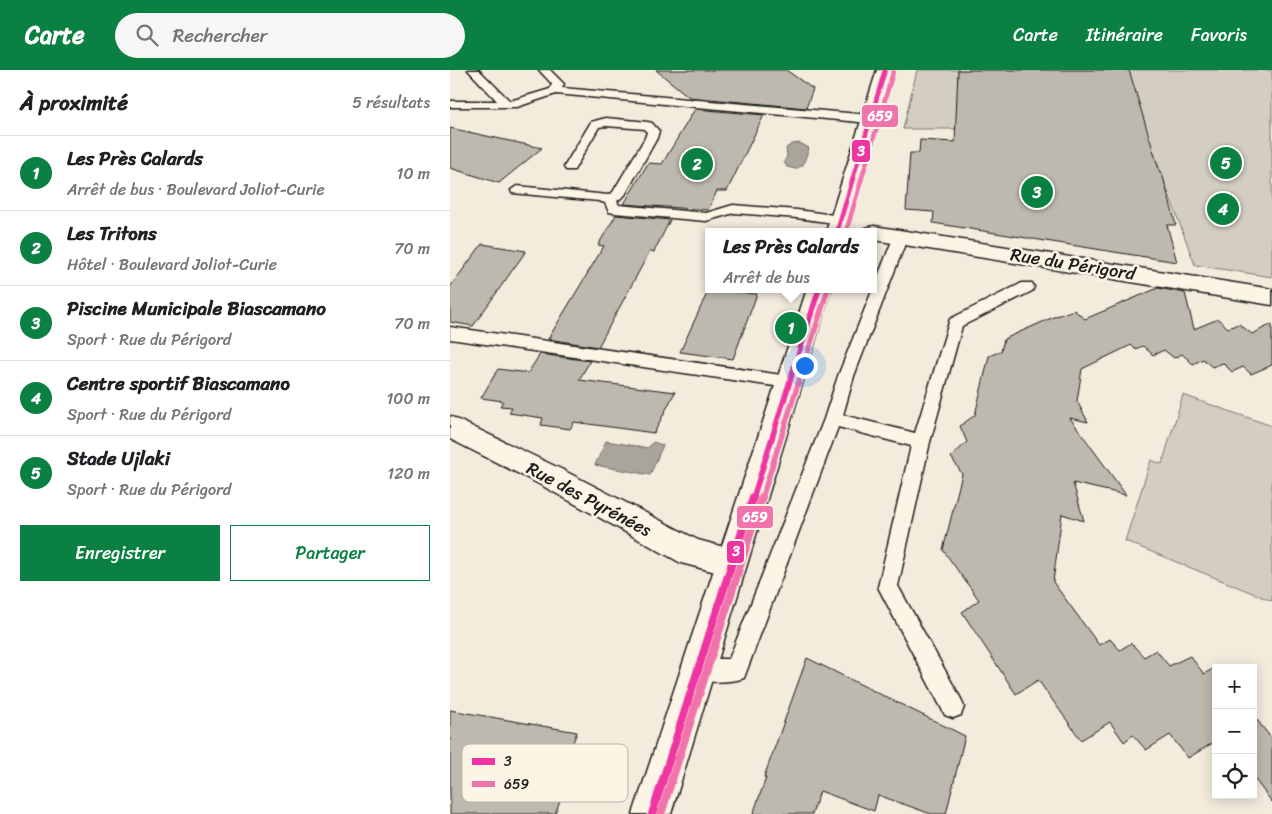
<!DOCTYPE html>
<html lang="fr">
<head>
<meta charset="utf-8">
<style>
  :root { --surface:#fff; --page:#f6f6f6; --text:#202124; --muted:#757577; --line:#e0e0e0; --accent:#0b8043 }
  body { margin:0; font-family:Sriracha,sans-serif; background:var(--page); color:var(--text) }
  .controls { position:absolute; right:15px; bottom:15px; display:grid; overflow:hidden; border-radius:0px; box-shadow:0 2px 12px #0003 }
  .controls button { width:45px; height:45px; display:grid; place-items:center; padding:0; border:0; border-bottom:1px solid var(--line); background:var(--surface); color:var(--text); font:25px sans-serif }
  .you { position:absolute; left:354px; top:295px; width:18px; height:18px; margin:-12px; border:4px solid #fff; border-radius:50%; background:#1a73e8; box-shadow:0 0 0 8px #1a73e833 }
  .badge { display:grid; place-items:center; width:32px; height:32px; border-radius:50%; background:var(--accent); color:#fff; font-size:16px; font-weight:700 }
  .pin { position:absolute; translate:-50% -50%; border:2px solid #fff; box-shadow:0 1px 5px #0006 }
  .popup { position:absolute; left:255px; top:158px; width:172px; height:65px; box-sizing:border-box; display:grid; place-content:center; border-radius:0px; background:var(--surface); filter:drop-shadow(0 1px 4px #0005); font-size:16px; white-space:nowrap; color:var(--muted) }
  .popup b { font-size:19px; color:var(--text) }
  .popup::after { content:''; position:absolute; left:50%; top:100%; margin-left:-10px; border:10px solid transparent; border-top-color:var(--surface) }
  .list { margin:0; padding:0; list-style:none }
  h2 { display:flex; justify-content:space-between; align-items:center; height:65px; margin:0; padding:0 20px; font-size:21px }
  h2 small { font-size:16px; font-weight:400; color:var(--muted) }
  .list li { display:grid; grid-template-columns:32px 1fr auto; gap:15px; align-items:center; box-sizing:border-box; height:75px; padding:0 20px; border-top:1px solid var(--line) }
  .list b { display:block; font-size:19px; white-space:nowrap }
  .list p { margin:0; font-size:16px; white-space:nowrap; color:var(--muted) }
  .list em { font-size:16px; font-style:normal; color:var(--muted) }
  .actions { display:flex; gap:10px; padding:15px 20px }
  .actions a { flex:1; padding:11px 0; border:1px solid var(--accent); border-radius:0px; text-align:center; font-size:18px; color:var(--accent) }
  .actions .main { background:var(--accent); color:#fff }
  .icon { flex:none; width:28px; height:28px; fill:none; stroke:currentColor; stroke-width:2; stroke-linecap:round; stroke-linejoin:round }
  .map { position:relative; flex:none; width:822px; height:744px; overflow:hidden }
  header { display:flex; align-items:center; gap:30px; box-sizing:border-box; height:70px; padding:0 25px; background:var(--accent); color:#fff }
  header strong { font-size:24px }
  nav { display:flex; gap:28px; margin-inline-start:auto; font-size:18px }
  .search { width:350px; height:45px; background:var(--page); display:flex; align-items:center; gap:12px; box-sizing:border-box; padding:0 18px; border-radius:28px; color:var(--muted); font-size:19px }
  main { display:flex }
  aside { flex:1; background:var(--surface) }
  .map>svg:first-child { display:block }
  .green { fill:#d3cec1; stroke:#78756e }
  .water { fill:#aaa59b; stroke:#716e68 }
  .building { fill:#beb9ae; stroke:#1c1c1c }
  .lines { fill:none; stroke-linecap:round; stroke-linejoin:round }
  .lane-casing { stroke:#1c1c1c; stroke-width:3 }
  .street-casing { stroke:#1c1c1c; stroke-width:3 }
  .secondary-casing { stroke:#1c1c1c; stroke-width:3 }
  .lane { fill:#fcf5e5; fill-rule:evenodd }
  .street { fill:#fcf5e5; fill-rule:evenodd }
  .secondary { fill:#fcf5e5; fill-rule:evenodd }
  .bus-1-far2-casing { stroke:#fcf5e5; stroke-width:7 }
  .bus-1-far1-casing { stroke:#fcf5e5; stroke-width:9 }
  .bus-1-casing { stroke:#fcf5e5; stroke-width:11 }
  .bus-2-far2-casing { stroke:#fcf5e5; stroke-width:7 }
  .bus-2-far1-casing { stroke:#fcf5e5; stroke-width:9 }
  .bus-2-casing { stroke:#fcf5e5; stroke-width:11 }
  .bus-1-far2 { stroke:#ee34a2; stroke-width:4.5 }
  .bus-1-far1 { stroke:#ee34a2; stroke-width:5.5 }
  .bus-1 { stroke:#ee34a2; stroke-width:8 }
  .bus-2-far2 { stroke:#f073ab; stroke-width:4.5 }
  .bus-2-far1 { stroke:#f073ab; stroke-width:5.5 }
  .bus-2 { stroke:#f073ab; stroke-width:8 }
  .labels { text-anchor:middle; stroke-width:5; stroke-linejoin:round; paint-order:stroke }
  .street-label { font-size:18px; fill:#1c1c1c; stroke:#fcf5e5 }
  .key { fill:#fcf5e5; stroke:#b9b4a9; stroke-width:1 }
  .key-label { font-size:14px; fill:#1c1c1c }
  .line-badge { stroke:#fcf5e5; stroke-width:2 }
  .badge-label { font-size:14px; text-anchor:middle; font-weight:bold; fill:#fff }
</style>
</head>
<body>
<header>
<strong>Carte</strong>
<div class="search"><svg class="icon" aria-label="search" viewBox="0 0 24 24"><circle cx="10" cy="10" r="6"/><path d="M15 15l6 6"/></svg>Rechercher</div>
<nav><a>Carte</a><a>Itinéraire</a><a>Favoris</a></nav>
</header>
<main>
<aside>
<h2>À proximité<small>5 résultats</small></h2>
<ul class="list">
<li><span class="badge">1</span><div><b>Les Près Calards</b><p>Arrêt de bus · Boulevard Joliot-Curie</p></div><em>10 m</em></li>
<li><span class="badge">2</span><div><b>Les Tritons</b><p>Hôtel · Boulevard Joliot-Curie</p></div><em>70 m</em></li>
<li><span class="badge">3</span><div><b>Piscine Municipale Biascamano</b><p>Sport · Rue du Périgord</p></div><em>70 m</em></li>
<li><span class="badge">4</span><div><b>Centre sportif Biascamano</b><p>Sport · Rue du Périgord</p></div><em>100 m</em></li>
<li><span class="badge">5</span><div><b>Stade Ujlaki</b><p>Sport · Rue du Périgord</p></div><em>120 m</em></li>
</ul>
<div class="actions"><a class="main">Enregistrer</a><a>Partager</a></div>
</aside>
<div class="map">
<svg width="822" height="744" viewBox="0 0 822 744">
  <rect width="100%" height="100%" fill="#f3ecdd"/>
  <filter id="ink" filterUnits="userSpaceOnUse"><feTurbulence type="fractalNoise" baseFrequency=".02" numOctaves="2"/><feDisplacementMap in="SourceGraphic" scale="10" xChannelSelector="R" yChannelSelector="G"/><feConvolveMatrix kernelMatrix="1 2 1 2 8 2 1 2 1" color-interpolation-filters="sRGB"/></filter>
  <g filter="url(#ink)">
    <path class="green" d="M 467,0 L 822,0 L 822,207 L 745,195 L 704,84 L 575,63 L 505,59 L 453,59 Z
      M 733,325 L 822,356 L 822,531 L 675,471 L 701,390 L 712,394 Z"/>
    <path class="water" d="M 350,73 L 359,78 L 353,95 L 345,99 L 337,97 L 334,92 L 337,86 L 336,78 L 342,74 Z
      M 156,371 L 198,378 L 203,372 L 213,375 L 200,405 L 145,395 Z"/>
    <path class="building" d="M 206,0 L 336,0 L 363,19 L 356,38 L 239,27 Z
      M 508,0 L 679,0 L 710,103 L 712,103 L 726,155 L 717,155 L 727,192 L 483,153 L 484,142 L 456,140 L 460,83 L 469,83 L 470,70 L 505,72 Z
      M 245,39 L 314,45 L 277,121 L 267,121 L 258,140 L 174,134 L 198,93 L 212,94 Z
      M 0,58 L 92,78 L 49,113 L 0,98 Z
      M 166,145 L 220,150 L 204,182 L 200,181 L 148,277 L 98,269 L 154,176 L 148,175 Z
      M 32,174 L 76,181 L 23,256 L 0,252 L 0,217 Z
      M 708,218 L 735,223 L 744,259 L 768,249 L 778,258 L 789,254 L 802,264 L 822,254 L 822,295 L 801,304 L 793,297 L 782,302 L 773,293 L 762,297 L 753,289 L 743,294 L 732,284 L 724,288 L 714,280 L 703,285 L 693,276 L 685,279 L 681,275 L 632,299 L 627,331 L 638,352 L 620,348 L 676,425 L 623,413 L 634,451 L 612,444 L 603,512 L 649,575 L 660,569 L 670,580 L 681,573 L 694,587 L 706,580 L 719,596 L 740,586 L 754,604 L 766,597 L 767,598 L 766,671 L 738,688 L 720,665 L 696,680 L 683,665 L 674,672 L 660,652 L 631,670 L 588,610 L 566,624 L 512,542 L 529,530 L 493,480 L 512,404 L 501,387 L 517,372 L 510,356 L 525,345 L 539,286 L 551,281 L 554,269 L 606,246 L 624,240 L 635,249 Z
      M 259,219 L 307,224 L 283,289 L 230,282 Z
      M 90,284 L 140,291 L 129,310 L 225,322 L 204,363 L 124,352 L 120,359 L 91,355 L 93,348 L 59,343 L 62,337 L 50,336 L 53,331 L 31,328 L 48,299 L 78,303 Z
      M 357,588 L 515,666 L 496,744 L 481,744 L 428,725 L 424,741 L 370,721 L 362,744 L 303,744 L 316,708 L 314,707 Z
      M 0,640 L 127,662 L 112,701 L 120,703 L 105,744 L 0,744 Z
      M 803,645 L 822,669 L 822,732 L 803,707 Z"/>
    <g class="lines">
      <g class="lane-casing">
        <path id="lane" d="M 18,0 L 29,0 L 60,31 L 100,19 L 102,14 L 89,0 L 100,0 L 114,14 L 112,18 L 420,45 L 426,49 L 420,53 L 106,24 L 67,37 L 0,37 L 0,31 L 47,31 Z
          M 156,48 L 198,52 L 202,53 L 209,61 L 207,68 L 175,125 L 167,131 L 169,135 L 256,143 L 283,135 L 347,140 L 391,146 L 398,150 L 391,154 L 347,148 L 284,143 L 256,151 L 164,143 L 159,142 L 155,133 L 149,131 L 62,123 L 61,120 L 67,116 L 158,125 L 163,122 L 195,68 L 197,62 L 195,59 L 156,56 L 149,57 L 124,100 L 116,100 L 114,97 L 141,52 Z
          M 451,162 L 456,163 L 458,166 L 404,306 L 393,345 L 465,363 L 500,249 L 572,213 L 582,213 L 584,217 L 582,221 L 512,256 L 480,372 L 448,516 L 511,629 L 514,637 L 511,645 L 503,648 L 495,645 L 428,517 L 461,376 L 388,357 L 294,608 C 279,613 255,613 240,608 L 237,600 L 240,592 L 248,589 L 279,589 L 374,349 L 388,306 L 444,166 L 446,163 Z
          M 0,257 L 338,306 L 344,308 L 346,312 L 344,316 L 338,318 L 0,269 Z"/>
      </g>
      <g class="street-casing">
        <path id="street" d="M 424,156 L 822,219 L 822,235 L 424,170 L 424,162 L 414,162 L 416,158 Z
          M 0,346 L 111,399 L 248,470 L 292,482 L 296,492 L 292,502 L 281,506 L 231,493 L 91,415 L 0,369 Z"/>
      </g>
      <g class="secondary-casing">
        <path id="secondary" d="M 427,0 L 443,0 L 398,162 L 376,162 Z
          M 357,219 L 381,219 L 221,744 L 183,744 Z"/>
      </g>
      <use href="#lane" class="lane"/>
      <use href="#street" class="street"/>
      <use href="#secondary" class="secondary"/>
      <g class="bus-1-far2-casing">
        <path id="bus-1-far2" d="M 387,162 L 435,0"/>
      </g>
      <g class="bus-1-far1-casing">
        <path id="bus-1-far1" d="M 303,428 L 369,219"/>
      </g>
      <g class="bus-1-casing">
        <path id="bus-1" d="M 202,744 L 303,427"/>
      </g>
      <g class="bus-2-far2-casing">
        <path id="bus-2-far2" d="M 396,162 L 443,2"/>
      </g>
      <g class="bus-2-far1-casing">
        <path id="bus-2-far1" d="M 312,428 L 377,222"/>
      </g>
      <g class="bus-2-casing">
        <path id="bus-2" d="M 211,744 L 312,427"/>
      </g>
      <use href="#bus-1-far2" class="bus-1-far2"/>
      <use href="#bus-1-far1" class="bus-1-far1"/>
      <use href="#bus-1" class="bus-1"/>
      <use href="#bus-2-far2" class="bus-2-far2"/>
      <use href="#bus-2-far1" class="bus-2-far1"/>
      <use href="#bus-2" class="bus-2"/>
    </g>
  </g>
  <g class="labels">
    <g class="street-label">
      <text transform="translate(623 194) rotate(9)" y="6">Rue du Périgord</text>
      <text transform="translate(139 429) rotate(28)" y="6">Rue des Pyrénées</text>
    </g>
  </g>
  <rect x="12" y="674" width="166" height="58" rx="8" class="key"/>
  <rect x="22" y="688" width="23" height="7" fill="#ee34a2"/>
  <rect x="22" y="711" width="23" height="6" fill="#f073ab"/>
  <g class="key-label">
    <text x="54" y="696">3</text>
    <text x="54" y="719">659</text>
  </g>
  <g class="line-badge">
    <rect x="411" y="34" width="38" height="24" rx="5" fill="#f073ab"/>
    <rect x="401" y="69" width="20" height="24" rx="5" fill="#ee34a2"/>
    <rect x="286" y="435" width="38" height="24" rx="5" fill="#f073ab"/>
    <rect x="276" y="470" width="19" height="24" rx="5" fill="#ee34a2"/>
  </g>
  <g class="badge-label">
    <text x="430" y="51">659</text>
    <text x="411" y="86">3</text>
    <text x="305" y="452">659</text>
    <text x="286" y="486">3</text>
  </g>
</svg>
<div class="controls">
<button>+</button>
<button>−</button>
<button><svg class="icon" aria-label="locate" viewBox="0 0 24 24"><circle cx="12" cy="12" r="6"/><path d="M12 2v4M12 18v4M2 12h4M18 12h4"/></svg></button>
</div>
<div class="you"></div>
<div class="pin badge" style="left:341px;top:258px">1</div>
<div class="popup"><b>Les Près Calards</b>Arrêt de bus</div>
<div class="pin badge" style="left:247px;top:94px">2</div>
<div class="pin badge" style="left:587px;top:122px">3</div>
<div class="pin badge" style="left:773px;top:139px">4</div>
<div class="pin badge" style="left:776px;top:93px">5</div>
</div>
</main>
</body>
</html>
